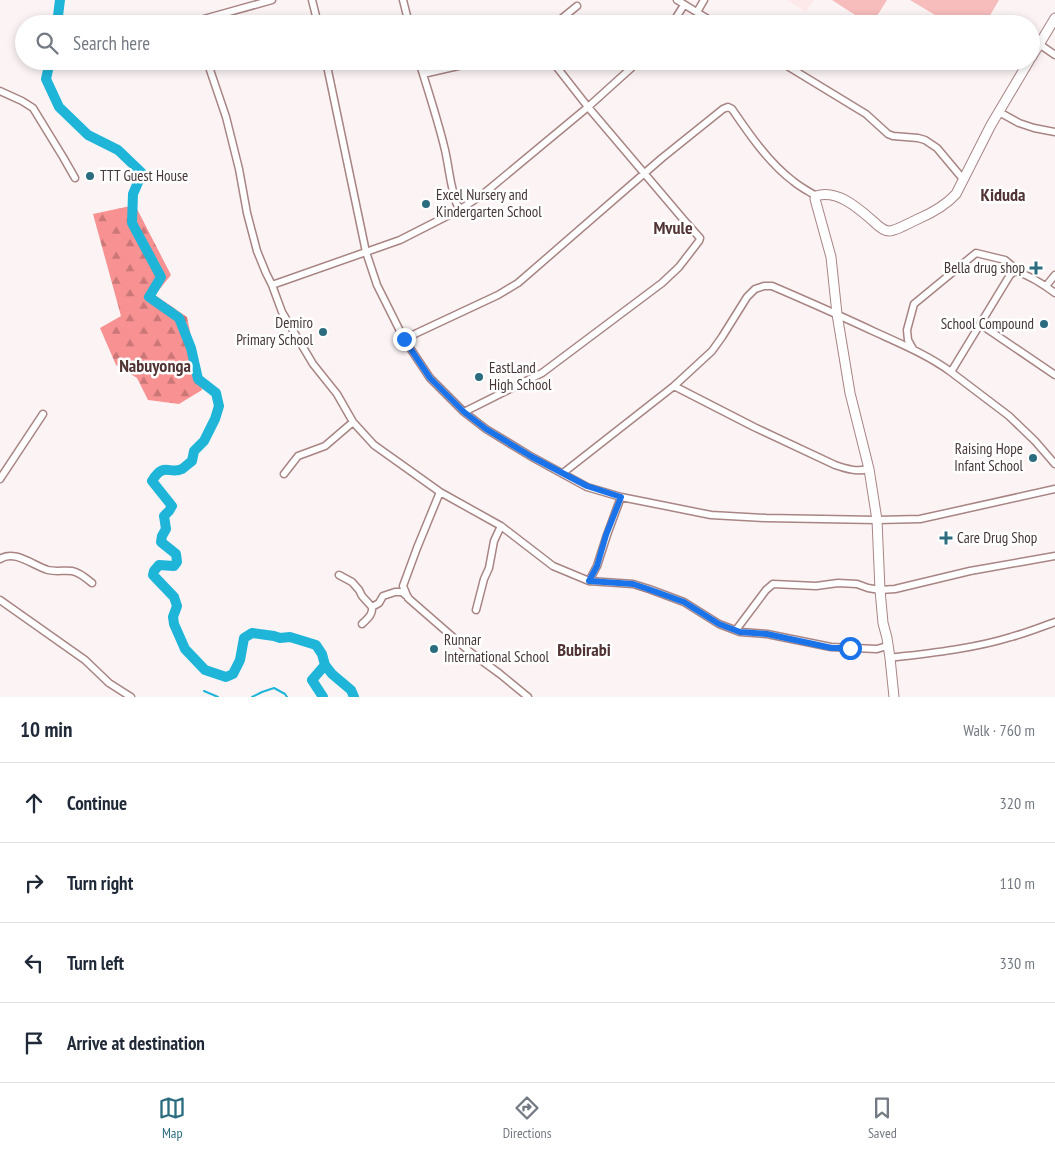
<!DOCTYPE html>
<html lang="en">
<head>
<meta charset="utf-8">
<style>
  :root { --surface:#fff; --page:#f6f6f7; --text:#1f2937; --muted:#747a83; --line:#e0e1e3; --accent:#2b6d7f }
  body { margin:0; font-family:"PT Sans Narrow",sans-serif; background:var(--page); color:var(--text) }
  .stop { position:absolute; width:15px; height:15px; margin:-11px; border:4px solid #1a73e8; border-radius:50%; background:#fff }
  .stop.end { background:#1a73e8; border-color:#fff; box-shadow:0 1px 5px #0008 }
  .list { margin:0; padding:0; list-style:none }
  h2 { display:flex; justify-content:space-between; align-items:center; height:65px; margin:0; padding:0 20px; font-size:21px }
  h2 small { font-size:16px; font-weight:400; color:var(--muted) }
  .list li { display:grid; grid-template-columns:32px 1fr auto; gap:15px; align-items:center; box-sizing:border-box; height:80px; padding:0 20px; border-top:1px solid var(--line) }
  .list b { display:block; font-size:19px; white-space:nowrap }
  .list em { font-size:16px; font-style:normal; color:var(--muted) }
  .icon { flex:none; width:28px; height:28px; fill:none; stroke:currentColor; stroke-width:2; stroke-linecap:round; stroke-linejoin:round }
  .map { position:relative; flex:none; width:1055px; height:697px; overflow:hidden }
  .search { position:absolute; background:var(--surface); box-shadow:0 2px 8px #0003; left:15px; right:15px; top:15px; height:55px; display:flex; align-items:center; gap:12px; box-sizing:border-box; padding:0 18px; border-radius:28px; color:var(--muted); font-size:19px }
  .sheet { height:385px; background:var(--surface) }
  nav { display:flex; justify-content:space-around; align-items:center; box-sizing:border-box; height:70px; border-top:1px solid var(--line); background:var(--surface); font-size:14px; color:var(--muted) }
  nav a { display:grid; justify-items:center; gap:2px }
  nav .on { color:var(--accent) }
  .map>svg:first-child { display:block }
  .built { fill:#fde9e9 }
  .forest { fill:url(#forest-firs) }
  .pitch { fill:#f6bdbc }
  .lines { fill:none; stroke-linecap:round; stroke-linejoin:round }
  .stream { stroke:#1fb5d9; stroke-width:2 }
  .river { stroke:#1fb5d9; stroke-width:10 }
  .street-casing { stroke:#a88483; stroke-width:9 }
  .secondary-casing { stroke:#a88483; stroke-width:11 }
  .street { stroke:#fff; stroke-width:6 }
  .secondary { stroke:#fff; stroke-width:9 }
  .route { stroke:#1a73e8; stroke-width:6 }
  .poi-dot { fill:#2b6d7f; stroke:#fff; stroke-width:2 }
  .labels { text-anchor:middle; stroke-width:5; stroke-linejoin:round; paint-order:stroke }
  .poi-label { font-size:15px; fill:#463636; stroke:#fff; text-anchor:start }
  .quarter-label { font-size:18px; font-weight:bold; fill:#513333; stroke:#fff }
</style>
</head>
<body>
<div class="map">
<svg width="1055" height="697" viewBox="0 0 1055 697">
  <defs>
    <pattern id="forest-firs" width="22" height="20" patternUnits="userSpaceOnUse" patternTransform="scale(1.25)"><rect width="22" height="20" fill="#f89192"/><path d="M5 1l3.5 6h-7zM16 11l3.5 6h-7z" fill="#cb7778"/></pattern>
  </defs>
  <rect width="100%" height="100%" fill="#fcf4f4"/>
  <path class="built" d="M 787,0 L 814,0 L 806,12 Z"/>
  <path class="forest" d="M 135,205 L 171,275 L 155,295 L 187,317 L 202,390 L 179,404 L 148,400 L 137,378 L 116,365 L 100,328 L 121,316 L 93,214 Z"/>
  <path class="pitch" d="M 832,0 L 887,0 L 872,24 L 869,24 Z
    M 910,0 L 999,0 L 985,24 L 950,24 Z"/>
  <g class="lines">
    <path class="stream" d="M 204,691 L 218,697
      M 252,697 L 262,692 L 274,688 L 285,694 L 287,697"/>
    <path class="river" d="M 57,24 L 60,0
      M 50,61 L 46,79 L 59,107 L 88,135 L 118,150 L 142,173 L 133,194 L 132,223 L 161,277 L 149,297 L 179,318 L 191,348 L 198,379 L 216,393 L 219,406 L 215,419 L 204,441 L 194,451 L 192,461 C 189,463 185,467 182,469 C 169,475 164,461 152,481 L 172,506 L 169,511 L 164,516 L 166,529 L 162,536 L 161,542 L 176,554 L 177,562 L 174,566 L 159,565 L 154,571 L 153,575 L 174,597 L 177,606 L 173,617 L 174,624 L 185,649 L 205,670 L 226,677 L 233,674 L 240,660 L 244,638 L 252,633 L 274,636 L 280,638 L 290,637 L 316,645 L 322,654 L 325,665 L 312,680 L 323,697
      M 325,665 L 332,674 L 351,690 L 354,697"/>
    <g class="street-casing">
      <path id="street" d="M 312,0 L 318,24
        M 403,0 L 409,24
        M 677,0 L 716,24
        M 697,12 L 704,0
        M 186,24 L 272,0
        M 555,24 L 577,6
        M 672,24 L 684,5
        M 1039,44 L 1055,55
        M 207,61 L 226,117 L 239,169 L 247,213 L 257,251 L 266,273 L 272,285 L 282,312 L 313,364 L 337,394 L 353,422 L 374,445 L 440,492 L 501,526 L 553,566 L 589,581 L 597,566 L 607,535 L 621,497
        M 326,61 L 366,252 L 377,285 L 404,339 L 430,378 L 464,412 L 486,429 L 532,457 L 587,487 L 621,497 L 711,515 L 766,518 L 877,520 L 920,519 L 1055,489
        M 419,61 C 428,91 438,120 445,150 C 450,172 450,189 459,210
        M 779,61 L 866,114 L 888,134 L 893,136 L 918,138 L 925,140 L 937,148 L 963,179
        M 423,74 L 480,61
        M 0,91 L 22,101 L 33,108 L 63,157 L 75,178
        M 999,112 L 1019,123 L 1034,128 L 1055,132
        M 272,285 L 400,240 L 459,210 L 482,195 L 588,107 L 639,61
        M 1046,286 L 1055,275
        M 980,324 L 1055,375
        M 404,339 L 498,295 L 518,283 L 662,158 L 723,109 L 728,107 L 732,109 C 749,134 769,163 793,181 C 800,187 808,191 816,196
        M 913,349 L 908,340 L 907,330 L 914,304 L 976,253 L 1005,260 L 1018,271
        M 951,372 L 1009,416 L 1035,441 L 1055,464
        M 674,386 L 754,427 L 835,465 C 847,469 856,472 869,469
        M 464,412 L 542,373 L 662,283 L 679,267 L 699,241 L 700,238 L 683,219 L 588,107 L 552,61
        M 563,473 L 674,386 L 712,351 L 722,337 L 747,297 L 755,289 L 764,286 L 772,286 C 807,301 841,316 875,332 C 901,344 928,355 951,372 L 1010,275 L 1015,271 C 1029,275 1043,284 1055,293
        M 284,474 L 298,456 L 325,446 L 353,422
        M 0,479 L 43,414
        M 440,492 L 417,548 L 403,586 L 408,598 L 470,652 L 500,674 L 528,697
        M 0,559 C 14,549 34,566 48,570 C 56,572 64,570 72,571 C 79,572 86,578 92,583
        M 339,575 L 352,582 L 359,590 L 362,596 L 372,607
        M 589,581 L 633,584 L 649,589 L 684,602 L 719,624 L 740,632 L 767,634 L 831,647 L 877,649 L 887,646
        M 0,600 L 85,660 L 109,683 L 131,697
        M 476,610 L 484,579 L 489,568 L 494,541 L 501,526
        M 362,624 C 367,619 373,615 372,607 L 379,603 L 383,596 L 395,592 L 402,592 L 408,597
        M 736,630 L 766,590 L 773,584 L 816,586 L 838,583 L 857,584 L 868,588 L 880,590 L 895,589 L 970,571 L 1055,556
        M 890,658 C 930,653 972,649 1011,637 C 1026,633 1041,627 1055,622"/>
    </g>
    <g class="secondary-casing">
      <path id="secondary" d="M 1031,58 L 1055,18
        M 894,697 L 890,658 L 887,638 L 883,623 L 880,590 L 877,520 L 869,469 L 850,393 L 837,314 L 831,257 L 815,199 L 816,196 C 837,189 858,208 873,221 C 877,225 883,231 889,231 C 896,231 911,222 918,219 C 932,213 945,206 956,194 L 991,125 L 1029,61"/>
    </g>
    <use href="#street" class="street"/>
    <use href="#secondary" class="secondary"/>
  </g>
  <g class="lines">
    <path class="route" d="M 404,339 L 430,378 L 464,412 L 486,429 L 532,457 L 587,486 L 621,497 L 606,535 L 597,566 L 589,581 L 633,584 L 648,589 L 684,602 L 719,624 L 740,632 L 767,634 L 832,648 L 850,648"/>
  </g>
  <g class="poi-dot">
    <circle cx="90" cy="176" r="5"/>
    <circle cx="426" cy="204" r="5"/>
    <path d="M1033.5 260.5h5v5h5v5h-5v5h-5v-5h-5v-5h5z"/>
    <circle cx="1044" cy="324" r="5"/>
    <circle cx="323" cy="332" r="5"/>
    <circle cx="479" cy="377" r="5"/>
    <circle cx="1033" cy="458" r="5"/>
    <path d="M943.5 530.5h5v5h5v5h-5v5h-5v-5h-5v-5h5z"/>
    <circle cx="434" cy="649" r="5"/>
  </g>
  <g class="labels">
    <g class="poi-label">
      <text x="100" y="181">TTT Guest House</text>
      <text x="436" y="200">Excel Nursery and<tspan x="436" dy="17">Kindergarten School</tspan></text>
      <text x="1025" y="273" text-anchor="end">Bella drug shop</text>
      <text x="313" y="328" text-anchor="end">Demiro<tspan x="313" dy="17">Primary School</tspan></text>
      <text x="1034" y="329" text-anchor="end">School Compound</text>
      <text x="489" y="373">EastLand<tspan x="489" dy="17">High School</tspan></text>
      <text x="1023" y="454" text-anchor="end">Raising Hope<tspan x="1023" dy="17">Infant School</tspan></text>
      <text x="957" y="543">Care Drug Shop</text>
      <text x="444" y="645">Runnar<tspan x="444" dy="17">International School</tspan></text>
    </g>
    <g class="quarter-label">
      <text x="1003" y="201">Kiduda</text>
      <text x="673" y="234">Mvule</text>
      <text x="155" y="372">Nabuyonga</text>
      <text x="584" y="656">Bubirabi</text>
    </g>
  </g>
</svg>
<div class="stop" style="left:850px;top:648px"></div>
<div class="stop end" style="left:404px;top:339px"></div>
<div class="search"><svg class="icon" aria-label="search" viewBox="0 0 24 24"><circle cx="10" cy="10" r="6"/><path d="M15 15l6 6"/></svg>Search here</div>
</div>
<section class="sheet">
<h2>10 min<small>Walk · 760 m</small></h2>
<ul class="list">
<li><svg class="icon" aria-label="ahead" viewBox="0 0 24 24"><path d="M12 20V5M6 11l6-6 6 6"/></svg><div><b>Continue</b></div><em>320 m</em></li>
<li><svg class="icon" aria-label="right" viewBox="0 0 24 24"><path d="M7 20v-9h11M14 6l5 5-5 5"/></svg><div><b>Turn right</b></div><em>110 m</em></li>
<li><svg class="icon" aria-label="left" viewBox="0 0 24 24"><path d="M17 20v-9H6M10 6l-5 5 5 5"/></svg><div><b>Turn left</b></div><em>330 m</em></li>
<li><svg class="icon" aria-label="arrive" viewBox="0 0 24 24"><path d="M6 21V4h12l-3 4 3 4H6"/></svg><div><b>Arrive at destination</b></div></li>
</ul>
</section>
<nav>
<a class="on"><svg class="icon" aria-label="map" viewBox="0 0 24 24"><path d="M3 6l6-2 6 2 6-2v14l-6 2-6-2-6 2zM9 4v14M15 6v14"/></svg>Map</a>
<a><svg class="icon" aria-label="directions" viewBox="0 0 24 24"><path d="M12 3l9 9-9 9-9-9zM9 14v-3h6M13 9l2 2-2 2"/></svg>Directions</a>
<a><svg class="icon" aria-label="saved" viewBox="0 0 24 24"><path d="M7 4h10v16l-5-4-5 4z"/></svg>Saved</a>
</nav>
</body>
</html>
